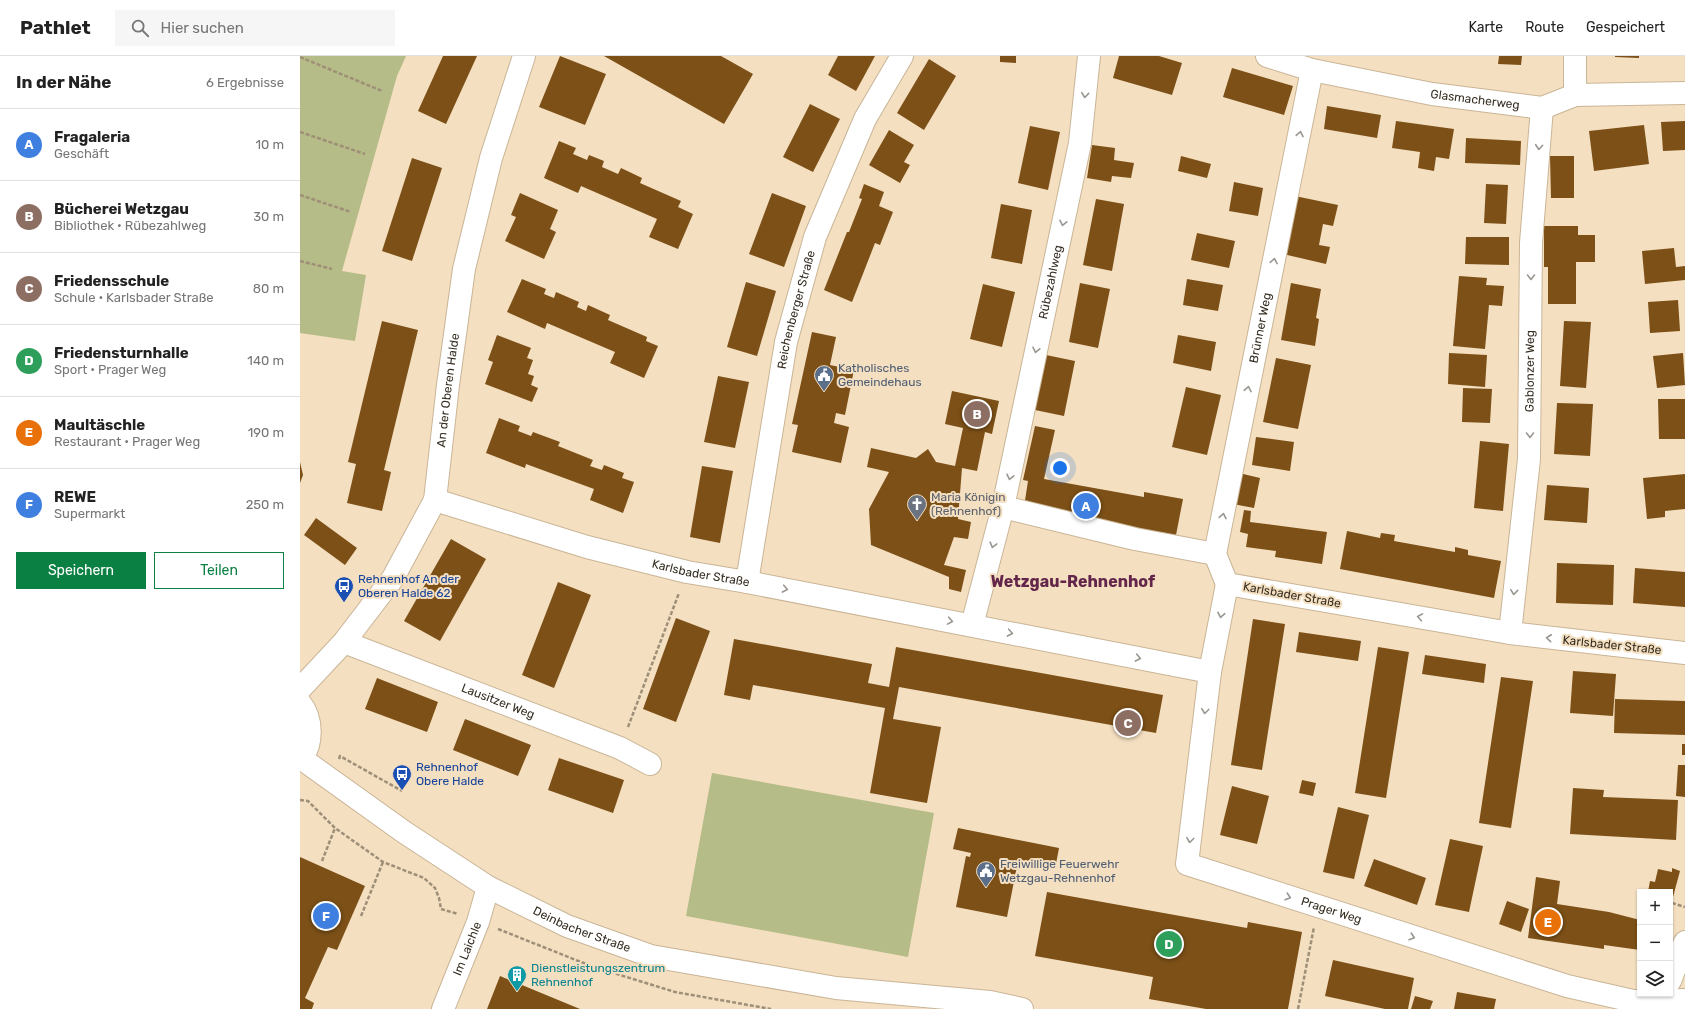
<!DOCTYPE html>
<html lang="de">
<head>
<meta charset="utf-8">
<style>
  :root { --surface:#fff; --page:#f6f6f6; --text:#222; --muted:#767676; --line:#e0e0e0; --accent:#0b8043 }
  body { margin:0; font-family:Rubik,sans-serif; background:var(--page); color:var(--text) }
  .controls { position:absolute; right:12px; bottom:12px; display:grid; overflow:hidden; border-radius:0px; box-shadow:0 1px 3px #0004 }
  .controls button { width:36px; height:36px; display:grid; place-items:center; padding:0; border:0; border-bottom:1px solid var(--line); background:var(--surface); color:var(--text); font:20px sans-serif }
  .you { position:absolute; left:760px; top:412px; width:14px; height:14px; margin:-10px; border:3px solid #fff; border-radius:50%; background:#1a73e8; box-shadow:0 0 0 6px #1a73e833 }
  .badge { display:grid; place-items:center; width:26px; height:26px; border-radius:50%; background:var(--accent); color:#fff; font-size:13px; font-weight:700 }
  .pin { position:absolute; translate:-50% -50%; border:2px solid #fff; box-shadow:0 1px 4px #0006 }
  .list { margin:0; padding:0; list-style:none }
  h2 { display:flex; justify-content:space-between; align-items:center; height:52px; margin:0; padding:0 16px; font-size:17px }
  h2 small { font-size:13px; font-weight:400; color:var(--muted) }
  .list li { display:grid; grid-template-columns:26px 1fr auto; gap:12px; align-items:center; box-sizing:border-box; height:72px; padding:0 16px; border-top:1px solid var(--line) }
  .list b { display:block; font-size:15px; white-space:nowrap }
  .list p { margin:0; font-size:13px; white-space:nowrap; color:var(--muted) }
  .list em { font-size:13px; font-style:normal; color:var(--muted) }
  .actions { display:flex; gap:8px; padding:12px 16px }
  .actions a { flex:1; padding:9px 0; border:1px solid var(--accent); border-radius:0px; text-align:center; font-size:14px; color:var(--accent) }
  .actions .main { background:var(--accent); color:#fff }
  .icon { flex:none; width:22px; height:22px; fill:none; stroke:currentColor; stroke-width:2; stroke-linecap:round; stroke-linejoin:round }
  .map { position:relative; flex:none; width:1385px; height:953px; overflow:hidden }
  header { display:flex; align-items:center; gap:24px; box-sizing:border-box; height:56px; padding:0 20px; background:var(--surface); border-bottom:1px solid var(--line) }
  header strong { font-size:19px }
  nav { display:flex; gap:22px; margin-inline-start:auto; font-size:14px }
  .search { width:280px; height:36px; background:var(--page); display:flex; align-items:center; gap:10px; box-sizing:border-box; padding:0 14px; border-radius:0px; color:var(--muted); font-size:15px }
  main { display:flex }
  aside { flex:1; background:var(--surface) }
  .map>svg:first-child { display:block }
  .green { fill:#b6bc87 }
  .building { fill:#7c5017 }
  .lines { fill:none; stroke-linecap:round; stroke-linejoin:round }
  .minor-casing { stroke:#c9b597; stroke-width:24 }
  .tertiary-casing { stroke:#c9b597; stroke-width:24 }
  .path { stroke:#9e8f78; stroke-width:2.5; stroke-dasharray:4 2; stroke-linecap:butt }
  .minor { stroke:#fff; stroke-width:22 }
  .tertiary { stroke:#fff; stroke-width:22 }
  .oneway { stroke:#9a9690 }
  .labels { text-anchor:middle; stroke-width:4; stroke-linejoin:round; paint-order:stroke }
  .street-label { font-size:12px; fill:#362e22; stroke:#f4dfc0 }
  .service-label { font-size:12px; fill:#4e5e75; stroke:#f4dfc0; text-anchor:start }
  .worship-label { font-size:12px; fill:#5b616d; stroke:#f4dfc0; text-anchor:start }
  .transit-label { font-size:12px; fill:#164399; stroke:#f4dfc0; text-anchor:start }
  .culture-label { font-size:12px; fill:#0d838f; stroke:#f4dfc0; text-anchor:start }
  .district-label { font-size:16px; font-weight:bold; fill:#632549; stroke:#f4dfc0 }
</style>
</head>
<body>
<header>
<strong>Pathlet</strong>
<div class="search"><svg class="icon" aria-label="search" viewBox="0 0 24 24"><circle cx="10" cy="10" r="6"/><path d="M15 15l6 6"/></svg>Hier suchen</div>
<nav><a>Karte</a><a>Route</a><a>Gespeichert</a></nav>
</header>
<main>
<aside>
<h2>In der Nähe<small>6 Ergebnisse</small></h2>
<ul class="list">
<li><span class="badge" style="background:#3f7fe0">A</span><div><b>Fragaleria</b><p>Geschäft</p></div><em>10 m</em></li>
<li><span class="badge" style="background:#8d6e63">B</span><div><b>Bücherei Wetzgau</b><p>Bibliothek · Rübezahlweg</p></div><em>30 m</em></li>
<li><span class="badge" style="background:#8d6e63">C</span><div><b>Friedensschule</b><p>Schule · Karlsbader Straße</p></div><em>80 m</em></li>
<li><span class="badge" style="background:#2e9e5b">D</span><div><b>Friedensturnhalle</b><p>Sport · Prager Weg</p></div><em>140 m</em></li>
<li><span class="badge" style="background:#e8710a">E</span><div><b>Maultäschle</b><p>Restaurant · Prager Weg</p></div><em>190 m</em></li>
<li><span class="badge" style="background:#3f7fe0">F</span><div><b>REWE</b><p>Supermarkt</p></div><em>250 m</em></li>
</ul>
<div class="actions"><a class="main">Speichern</a><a>Teilen</a></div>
</aside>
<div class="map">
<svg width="1385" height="953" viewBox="0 0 1385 953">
  <rect width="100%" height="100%" fill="#f4dfc0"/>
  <path class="green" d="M 0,0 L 106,0 L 97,20 L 42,215 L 66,219 L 55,285 L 0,277 Z
    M 412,717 L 634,757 L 608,901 L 386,860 Z"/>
  <path class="building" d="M 143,0 L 177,0 L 146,68 L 118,55 Z
    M 260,0 L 306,18 L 285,69 L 239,51 Z
    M 304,0 L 421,0 L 453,18 L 424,68 Z
    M 538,0 L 575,0 L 556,35 L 528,19 Z
    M 700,0 L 716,0 L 716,7 L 700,6 Z
    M 819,0 L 859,0 L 882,7 L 872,39 L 813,22 Z
    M 1199,0 L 1222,0 L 1221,9 L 1198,8 Z
    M 1315,0 L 1339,0 L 1339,2 L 1315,1 Z
    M 629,3 L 656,20 L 624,74 L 597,57 Z
    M 932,12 L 993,30 L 984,59 L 923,41 Z
    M 510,48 L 540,63 L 513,116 L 483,101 Z
    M 1027,50 L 1081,59 L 1077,82 L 1024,73 Z
    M 1096,65 L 1154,73 L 1149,103 L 1136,101 L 1134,115 L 1118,112 L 1120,96 L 1092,92 Z
    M 1385,65 L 1385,94 L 1363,95 L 1361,66 Z
    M 1344,69 L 1349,108 L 1294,115 L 1289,75 Z
    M 730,70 L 760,76 L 748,134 L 718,127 Z
    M 589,74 L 614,89 L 604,106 L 610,109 L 600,127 L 569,109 Z
    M 1166,82 L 1221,85 L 1220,109 L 1165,107 Z
    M 259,85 L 276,92 L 273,98 L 287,104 L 289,99 L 304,105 L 302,111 L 318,118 L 321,112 L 342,122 L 340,127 L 381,145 L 378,151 L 393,158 L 378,193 L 349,181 L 357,163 L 281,130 L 278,137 L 244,122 Z
    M 792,89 L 815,92 L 814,104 L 834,107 L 831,122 L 812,120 L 811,126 L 787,122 Z
    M 881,100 L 911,108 L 907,122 L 878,115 Z
    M 1250,100 L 1274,100 L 1274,142 L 1251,142 Z
    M 112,102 L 142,112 L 112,205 L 82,195 Z
    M 934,126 L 963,132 L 958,160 L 929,155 Z
    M 564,128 L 584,136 L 579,150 L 593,156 L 580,189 L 575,187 L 552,246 L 524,234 L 547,176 L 549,176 L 562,143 L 559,142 Z
    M 1186,128 L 1208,129 L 1206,168 L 1184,167 Z
    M 220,137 L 258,154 L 250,173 L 256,176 L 244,203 L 205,185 L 216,161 L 211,159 Z
    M 472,137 L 506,150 L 484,211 L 449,198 Z
    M 995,140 L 1038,149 L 1033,170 L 1023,168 L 1019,189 L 1030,191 L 1026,208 L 983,198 Z
    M 796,143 L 824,148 L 812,215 L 783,209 Z
    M 701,148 L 732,154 L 722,208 L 691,202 Z
    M 1244,170 L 1278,170 L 1278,179 L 1295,179 L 1295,206 L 1276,206 L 1276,248 L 1248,248 L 1248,211 L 1244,211 Z
    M 897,177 L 935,185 L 929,212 L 891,204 Z
    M 1166,181 L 1209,181 L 1209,209 L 1165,208 Z
    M 1374,192 L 1376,211 L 1385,210 L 1385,224 L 1345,228 L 1342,195 Z
    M 1159,220 L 1187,222 L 1186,229 L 1204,230 L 1202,250 L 1189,249 L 1185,293 L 1153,290 Z
    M 222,223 L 246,233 L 244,238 L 254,242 L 256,236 L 279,246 L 277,251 L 286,255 L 288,249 L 310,259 L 308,264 L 347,281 L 346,285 L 358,290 L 344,322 L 310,307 L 315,296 L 247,267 L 245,273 L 207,256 Z
    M 887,223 L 923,229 L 918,255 L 883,249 Z
    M 446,226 L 476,235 L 457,300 L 427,291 Z
    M 780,227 L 810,233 L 798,292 L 769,286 Z
    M 991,227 L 1021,233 L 1016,262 L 1019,263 L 1015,290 L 981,284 Z
    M 683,228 L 715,236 L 702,291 L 670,283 Z
    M 1378,244 L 1380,275 L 1350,277 L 1348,246 Z
    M 82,265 L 118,274 L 84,414 L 91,416 L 82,455 L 47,447 L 56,408 L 48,406 Z
    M 1264,265 L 1291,266 L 1286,332 L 1260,330 Z
    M 512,276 L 536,281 L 530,309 L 554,314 L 545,359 L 536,357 L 534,367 L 549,371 L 541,407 L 492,396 L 498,369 L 492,368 Z
    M 197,279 L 231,292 L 227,302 L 233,304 L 228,318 L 234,320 L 231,329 L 238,332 L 232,346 L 185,328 L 193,306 L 188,304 Z
    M 878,279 L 916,286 L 911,315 L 873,307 Z
    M 1149,297 L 1187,299 L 1185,331 L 1148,328 Z
    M 1383,297 L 1385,329 L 1357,332 L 1353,300 Z
    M 746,299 L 775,305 L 764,360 L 735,354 Z
    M 976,302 L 1011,309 L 998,373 L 963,366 Z
    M 418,320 L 449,326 L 435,392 L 404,386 Z
    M 886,331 L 921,339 L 907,399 L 872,391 Z
    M 1163,332 L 1192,333 L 1190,367 L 1162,366 Z
    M 652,335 L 699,345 L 692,378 L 685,376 L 677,415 L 662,412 L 658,463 L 671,466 L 668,483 L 654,481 L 644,509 L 666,514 L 661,536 L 649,533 L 649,521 L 571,489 L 569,453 L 589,416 L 567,411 L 571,392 L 616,402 L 628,393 L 636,406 L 655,410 L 663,372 L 645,368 Z
    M 1358,343 L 1385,343 L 1385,383 L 1359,383 Z
    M 1257,347 L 1293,348 L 1290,400 L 1254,398 Z
    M 199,362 L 220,370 L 218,375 L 231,380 L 233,376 L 260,386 L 258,390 L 293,404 L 290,410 L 302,414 L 304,409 L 324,417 L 322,422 L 334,426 L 323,457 L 290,444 L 294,433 L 226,408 L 225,412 L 186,397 Z
    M 735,370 L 755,374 L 744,423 L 844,441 L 844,436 L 883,443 L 876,479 L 724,451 L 728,425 L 723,424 Z
    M 956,381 L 994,386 L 990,415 L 952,409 Z
    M 1180,385 L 1209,388 L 1203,455 L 1174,452 Z
    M 0,406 L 3,419 L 0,427 Z
    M 402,410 L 433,415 L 420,487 L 390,481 Z
    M 939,417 L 960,422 L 954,452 L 933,448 Z
    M 1385,418 L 1385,453 L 1365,455 L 1365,461 L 1347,463 L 1343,422 Z
    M 1247,429 L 1289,432 L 1287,467 L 1244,464 Z
    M 944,454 L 951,455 L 950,466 L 1027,476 L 1022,508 L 975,501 L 976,495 L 946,491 L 948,478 L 940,476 Z
    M 16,462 L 57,492 L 45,509 L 4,479 Z
    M 1047,475 L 1080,482 L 1081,477 L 1095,479 L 1094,485 L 1155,496 L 1155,491 L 1168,494 L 1168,499 L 1201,505 L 1194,542 L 1040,513 Z
    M 151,483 L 186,503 L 140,585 L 104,565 Z
    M 1257,507 L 1314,509 L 1313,549 L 1256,547 Z
    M 1335,512 L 1385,516 L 1385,551 L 1333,547 Z
    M 258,526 L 291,539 L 254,632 L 222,619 Z
    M 376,562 L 410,575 L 376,666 L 343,653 Z
    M 953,563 L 985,568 L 962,714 L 931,709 Z
    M 999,576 L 1061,585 L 1058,605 L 996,596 Z
    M 434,583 L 572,608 L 568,627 L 589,631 L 596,591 L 863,639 L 856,677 L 599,631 L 593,663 L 641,671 L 627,747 L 570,737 L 585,652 L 453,629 L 450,644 L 424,639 Z
    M 1078,591 L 1109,596 L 1086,742 L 1055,737 Z
    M 1125,599 L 1186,608 L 1184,627 L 1122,618 Z
    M 1273,615 L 1316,618 L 1313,660 L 1270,657 Z
    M 1201,621 L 1233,625 L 1211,772 L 1179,767 Z
    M 77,622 L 138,646 L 127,676 L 65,653 Z
    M 1315,643 L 1385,645 L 1385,679 L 1314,677 Z
    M 165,663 L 231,689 L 218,720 L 153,694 Z
    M 1382,688 L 1385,688 L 1385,699 L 1382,699 Z
    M 259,702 L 324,724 L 313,757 L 248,734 Z
    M 1378,709 L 1385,709 L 1385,741 L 1376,740 Z
    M 1002,724 L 1016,727 L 1013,740 L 999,737 Z
    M 932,730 L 969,740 L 957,788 L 920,779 Z
    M 1273,732 L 1304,734 L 1303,741 L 1378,744 L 1376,784 L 1270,778 Z
    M 1038,751 L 1069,759 L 1054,823 L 1023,816 Z
    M 658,772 L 759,792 L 755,813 L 714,805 L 713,809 L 717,810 L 707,861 L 656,851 L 666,800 L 670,801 L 671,797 L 653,793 Z
    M 1150,783 L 1183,790 L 1169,856 L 1135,849 Z
    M 0,801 L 65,830 L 37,894 L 28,891 L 5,942 L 14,947 L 12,953 L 0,953 Z
    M 1074,803 L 1126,822 L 1117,849 L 1064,830 Z
    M 1372,812 L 1380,815 L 1370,852 L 1370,836 L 1348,836 L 1350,825 L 1355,826 L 1358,813 L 1372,816 Z
    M 1236,821 L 1260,825 L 1257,848 L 1309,856 L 1340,864 L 1340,894 L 1304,889 L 1304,893 L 1228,882 Z
    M 747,836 L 947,872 L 948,866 L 1002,876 L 988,953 L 906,953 L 849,943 L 853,921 L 735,900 Z
    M 1207,845 L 1229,853 L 1221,876 L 1199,868 Z
    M 1033,904 L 1114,922 L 1108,953 L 1085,953 L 1025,940 Z
    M 200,920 L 280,953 L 187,953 Z
    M 1157,936 L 1196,943 L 1194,953 L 1154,953 Z
    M 1115,940 L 1133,945 L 1130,953 L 1111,953 Z"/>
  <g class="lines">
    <g class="minor-casing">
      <g id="minor">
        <path id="s1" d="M 967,0 L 1012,14 L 1132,38 L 1242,52 L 1275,39 L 1385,37"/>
        <path d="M 1275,0 L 1275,39"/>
        <path id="s2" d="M 135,444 L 287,491 L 387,516 L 447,526 L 910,616"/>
        <path d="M 703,451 L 835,483 L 915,498"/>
        <path id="s3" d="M 447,526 L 486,286 L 515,181 L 565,63 L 602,0"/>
        <path id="s4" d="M 927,528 L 915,498 L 1012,14"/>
        <path id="s5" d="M 672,569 L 703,451 L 780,87 L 789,0"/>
        <path id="s6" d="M 1210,577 L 1229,403 L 1231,187 L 1242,52"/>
        <path id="s7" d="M 44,586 L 320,692 L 350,708"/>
        <path id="s8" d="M 1385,597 L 1210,577 L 927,528 L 910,616 L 887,808 L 1267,930 L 1333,945 L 1385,944"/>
        <path id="s9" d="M 0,633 L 44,586 L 93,522 L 135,444 L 148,329 L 164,213 L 191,102 L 224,0"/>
        <path d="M 1370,925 L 1385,886"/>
        <path id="s10" d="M 143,953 L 178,866 L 188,831"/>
      </g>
    </g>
    <g class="tertiary-casing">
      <g id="tertiary">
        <path d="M 0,647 C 13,663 13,689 0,704"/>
        <path id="s11" d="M 2,703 L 104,776 L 188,831 L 267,870 L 351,900 L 536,932 L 690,946 L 722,953"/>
      </g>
    </g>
    <path class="path" d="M 0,1 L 82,35
      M 0,76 L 65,98
      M 0,139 L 51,156
      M 0,205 L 32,213
      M 328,671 L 379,537
      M 39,703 L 40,700 L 102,735
      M 0,744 L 8,745 L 35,772 L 83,806 L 124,822 L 135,832 L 139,842 L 141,853 L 158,858
      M 22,805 L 35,772
      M 1372,847 L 1385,851
      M 61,860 L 83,806
      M 198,873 L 291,910 L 375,936 L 471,953
      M 998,953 L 1014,871"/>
    <use href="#minor" class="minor"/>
    <use href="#tertiary" class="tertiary"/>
  </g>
  <defs><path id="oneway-chevron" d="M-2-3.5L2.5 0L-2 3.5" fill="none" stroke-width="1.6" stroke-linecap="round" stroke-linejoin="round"/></defs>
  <g class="oneway">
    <use href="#oneway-chevron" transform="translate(785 39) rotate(96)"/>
    <use href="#oneway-chevron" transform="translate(1000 78) rotate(-79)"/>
    <use href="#oneway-chevron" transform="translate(1239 91) rotate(95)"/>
    <use href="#oneway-chevron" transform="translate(763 167) rotate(102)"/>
    <use href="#oneway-chevron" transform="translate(974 205) rotate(-79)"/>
    <use href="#oneway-chevron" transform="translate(1231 221) rotate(90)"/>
    <use href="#oneway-chevron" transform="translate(736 294) rotate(102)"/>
    <use href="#oneway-chevron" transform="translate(948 333) rotate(-79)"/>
    <use href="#oneway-chevron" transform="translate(1230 379) rotate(90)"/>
    <use href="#oneway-chevron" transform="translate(710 421) rotate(102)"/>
    <use href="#oneway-chevron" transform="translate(923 460) rotate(-79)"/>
    <use href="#oneway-chevron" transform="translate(693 489) rotate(105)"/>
    <use href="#oneway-chevron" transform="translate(485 533) rotate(11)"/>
    <use href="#oneway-chevron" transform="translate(1214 536) rotate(96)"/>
    <use href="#oneway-chevron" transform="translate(921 559) rotate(101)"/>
    <use href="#oneway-chevron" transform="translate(1120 561) rotate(-170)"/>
    <use href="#oneway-chevron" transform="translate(650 565) rotate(10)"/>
    <use href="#oneway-chevron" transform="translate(710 577) rotate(11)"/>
    <use href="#oneway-chevron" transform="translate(1249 582) rotate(-174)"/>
    <use href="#oneway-chevron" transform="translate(838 602) rotate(11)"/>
    <use href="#oneway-chevron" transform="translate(905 655) rotate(97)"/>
    <use href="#oneway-chevron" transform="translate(890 784) rotate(97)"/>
    <use href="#oneway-chevron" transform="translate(988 841) rotate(18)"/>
    <use href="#oneway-chevron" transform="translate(1112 881) rotate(18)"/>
  </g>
  <defs>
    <g id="civic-pin" transform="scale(1)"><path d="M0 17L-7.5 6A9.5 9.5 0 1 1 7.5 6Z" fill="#5c6f8a" stroke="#f4dfc0"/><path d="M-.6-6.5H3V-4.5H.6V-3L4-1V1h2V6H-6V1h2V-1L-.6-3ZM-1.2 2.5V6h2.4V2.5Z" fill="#fff"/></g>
    <g id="church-pin" transform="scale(1)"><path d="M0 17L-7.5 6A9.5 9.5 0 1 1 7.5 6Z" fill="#6b7280" stroke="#f4dfc0"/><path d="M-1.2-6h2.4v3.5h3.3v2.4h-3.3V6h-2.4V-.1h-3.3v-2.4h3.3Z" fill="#fff"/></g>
    <g id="bus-pin" transform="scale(1)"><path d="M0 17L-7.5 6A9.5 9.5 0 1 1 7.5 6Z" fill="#1a4fb4" stroke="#f4dfc0"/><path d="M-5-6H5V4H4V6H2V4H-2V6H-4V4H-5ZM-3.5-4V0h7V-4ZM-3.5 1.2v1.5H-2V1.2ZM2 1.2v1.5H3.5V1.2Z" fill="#fff"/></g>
    <g id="building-pin" transform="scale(1)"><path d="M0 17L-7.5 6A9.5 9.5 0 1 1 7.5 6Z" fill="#0f9aa8" stroke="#f4dfc0"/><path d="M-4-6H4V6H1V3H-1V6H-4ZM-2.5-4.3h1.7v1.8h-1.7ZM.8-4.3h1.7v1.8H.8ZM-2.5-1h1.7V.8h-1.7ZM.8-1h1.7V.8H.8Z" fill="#fff"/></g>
  </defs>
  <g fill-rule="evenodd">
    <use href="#civic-pin" x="524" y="319"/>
    <use href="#church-pin" x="617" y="448"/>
    <use href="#bus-pin" x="44" y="530"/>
    <use href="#bus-pin" x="102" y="718"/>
    <use href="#civic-pin" x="686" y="815"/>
    <use href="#building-pin" x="217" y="919"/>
  </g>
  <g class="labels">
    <g class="street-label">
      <text dy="4" stroke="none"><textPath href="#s1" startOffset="213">Glasmacherweg</textPath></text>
      <text dy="4" stroke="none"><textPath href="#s5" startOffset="352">Rübezahlweg</textPath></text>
      <text dy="4" stroke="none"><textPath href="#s3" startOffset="277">Reichenberger Straße</textPath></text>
      <text dy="4" stroke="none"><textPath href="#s4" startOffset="263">Brünner Weg</textPath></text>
      <text dy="4" stroke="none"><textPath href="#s6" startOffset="263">Gablonzer Weg</textPath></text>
      <text dy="4" stroke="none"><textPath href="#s9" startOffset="344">An der Oberen Halde</textPath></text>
      <text dy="4" stroke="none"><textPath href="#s2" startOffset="276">Karlsbader Straße</textPath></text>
      <text transform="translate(992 539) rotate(10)" y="4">Karlsbader Straße</text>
      <text transform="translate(1312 589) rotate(6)" y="4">Karlsbader Straße</text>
      <text dy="4" stroke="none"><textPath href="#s7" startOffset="165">Lausitzer Weg</textPath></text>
      <text dy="4" stroke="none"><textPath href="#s8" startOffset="898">Prager Weg</textPath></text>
      <text dy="4" stroke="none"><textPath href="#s11" startOffset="329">Deinbacher Straße</textPath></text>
      <text dy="4" stroke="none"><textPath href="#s10" startOffset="65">Im Laichle</textPath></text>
    </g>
    <g class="service-label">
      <text x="538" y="316">Katholisches<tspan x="538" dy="14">Gemeindehaus</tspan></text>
      <text x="700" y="812">Freiwillige Feuerwehr<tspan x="700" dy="14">Wetzgau-Rehnenhof</tspan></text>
    </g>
    <g class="worship-label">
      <text x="631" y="445">Maria Königin<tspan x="631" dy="14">(Rehnenhof)</tspan></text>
    </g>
    <g class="transit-label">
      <text x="58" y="527">Rehnenhof An der<tspan x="58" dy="14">Oberen Halde 62</tspan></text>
      <text x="116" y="715">Rehnenhof<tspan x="116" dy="14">Obere Halde</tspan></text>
    </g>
    <g class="culture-label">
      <text x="231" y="916">Dienstleistungszentrum<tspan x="231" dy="14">Rehnenhof</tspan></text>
    </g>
    <g class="district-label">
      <text x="773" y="531">Wetzgau-Rehnenhof</text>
    </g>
  </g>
</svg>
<div class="controls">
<button>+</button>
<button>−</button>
<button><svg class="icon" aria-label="layers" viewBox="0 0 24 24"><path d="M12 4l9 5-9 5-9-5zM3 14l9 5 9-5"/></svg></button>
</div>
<div class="you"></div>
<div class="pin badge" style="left:786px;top:450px;background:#3f7fe0">A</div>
<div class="pin badge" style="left:677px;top:358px;background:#8d6e63">B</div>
<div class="pin badge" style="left:828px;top:667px;background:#8d6e63">C</div>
<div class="pin badge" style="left:869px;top:888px;background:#2e9e5b">D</div>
<div class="pin badge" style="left:1248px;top:866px;background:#e8710a">E</div>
<div class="pin badge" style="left:26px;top:860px;background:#3f7fe0">F</div>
</div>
</main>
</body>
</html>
